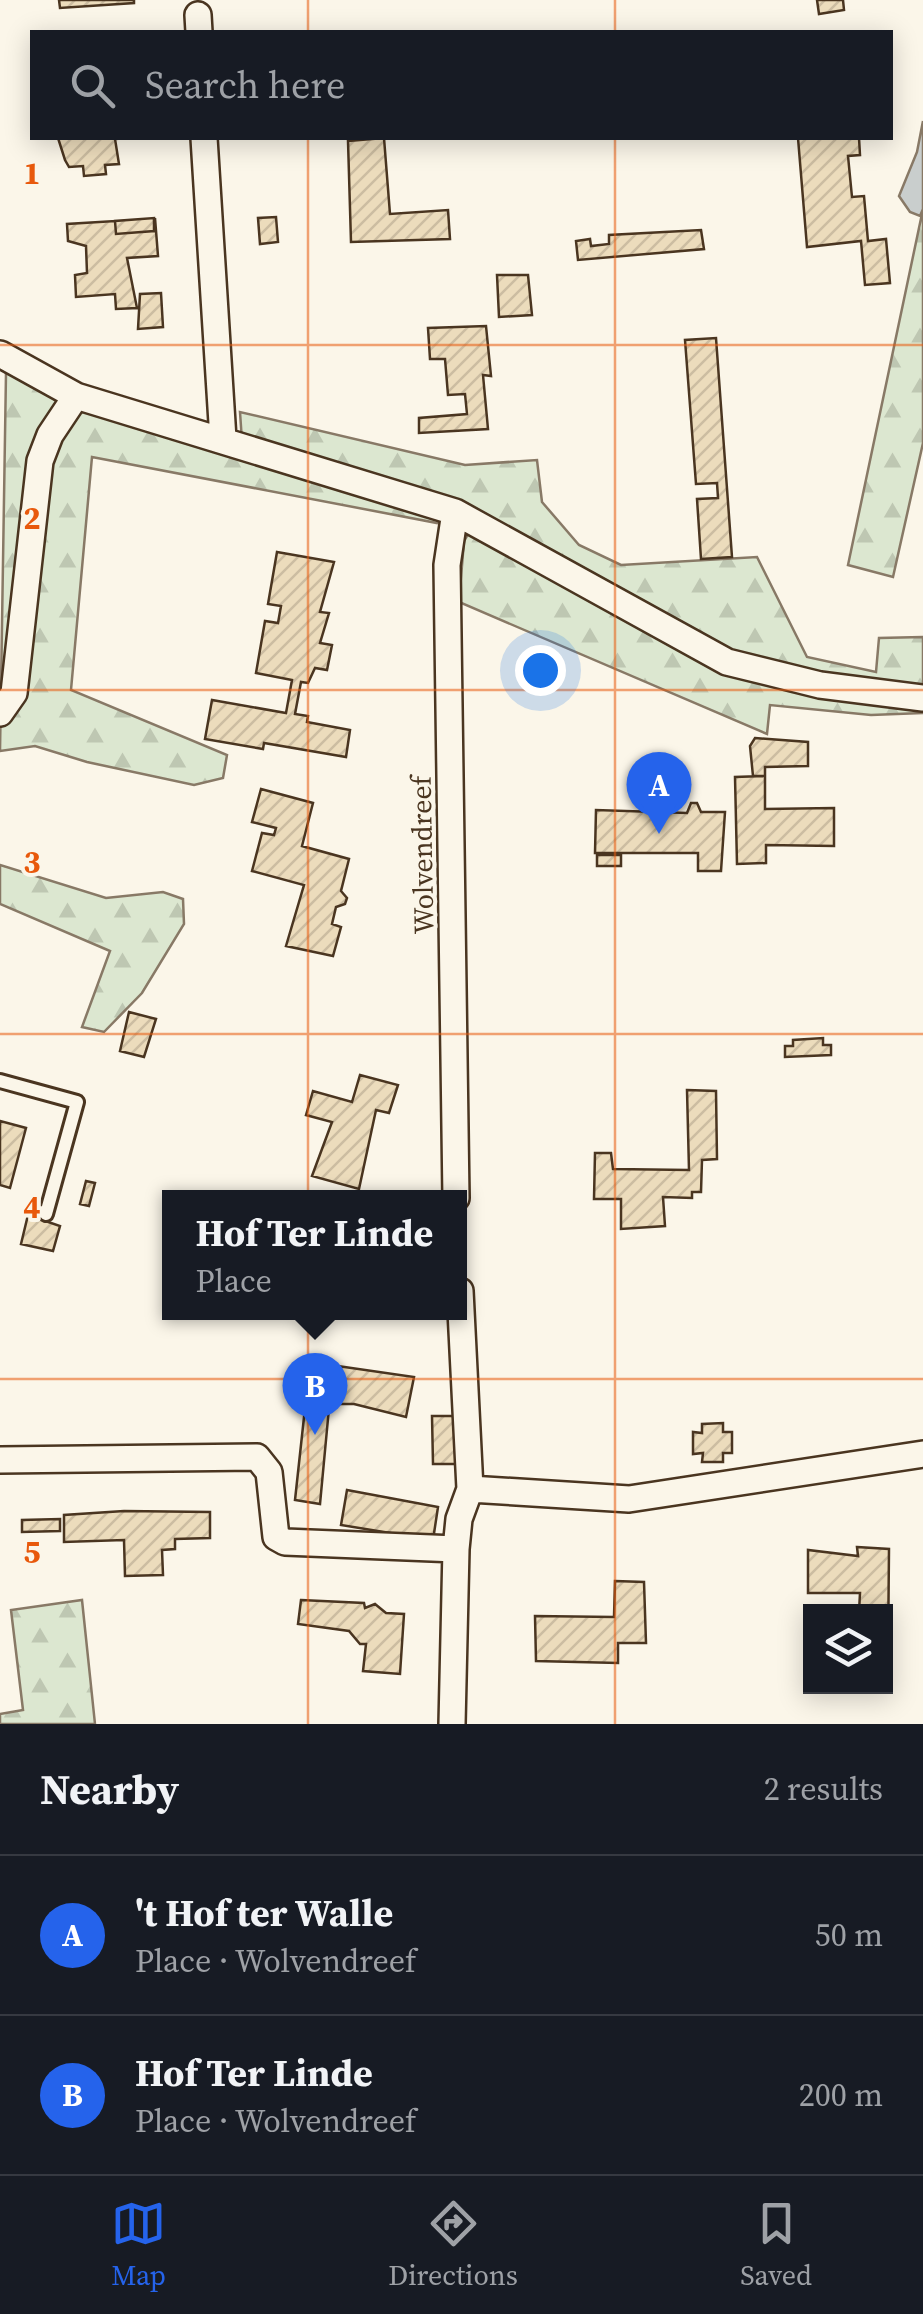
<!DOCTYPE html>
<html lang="en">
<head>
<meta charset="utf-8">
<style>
  :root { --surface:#171b24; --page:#242831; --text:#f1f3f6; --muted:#9ea1a6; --line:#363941; --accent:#2563eb }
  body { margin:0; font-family:"Source Serif 4",serif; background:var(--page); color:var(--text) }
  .controls { position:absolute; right:30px; bottom:30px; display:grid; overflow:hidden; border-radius:0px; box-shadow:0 5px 25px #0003 }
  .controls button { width:90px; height:90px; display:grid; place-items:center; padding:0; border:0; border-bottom:2px solid var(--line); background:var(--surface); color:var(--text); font:50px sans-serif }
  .you { position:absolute; left:540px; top:670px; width:35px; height:35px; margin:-25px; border:8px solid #fff; border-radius:50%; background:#1a73e8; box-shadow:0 0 0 15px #1a73e833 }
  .badge { display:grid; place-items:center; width:65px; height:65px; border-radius:50%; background:var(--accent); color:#fff; font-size:32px; font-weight:700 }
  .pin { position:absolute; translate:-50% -82px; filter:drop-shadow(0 2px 5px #0008) }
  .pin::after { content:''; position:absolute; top:52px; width:35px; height:30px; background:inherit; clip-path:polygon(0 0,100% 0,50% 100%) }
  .popup { position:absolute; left:162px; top:1190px; width:305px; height:130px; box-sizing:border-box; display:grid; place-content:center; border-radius:0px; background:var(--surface); filter:drop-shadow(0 2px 8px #0005); font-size:32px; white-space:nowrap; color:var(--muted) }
  .popup b { font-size:38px; color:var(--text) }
  .popup::after { content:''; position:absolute; left:50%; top:100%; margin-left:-20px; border:20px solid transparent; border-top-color:var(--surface) }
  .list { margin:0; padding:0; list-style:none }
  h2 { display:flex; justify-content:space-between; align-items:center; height:130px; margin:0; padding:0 40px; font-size:42px }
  h2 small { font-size:32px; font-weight:400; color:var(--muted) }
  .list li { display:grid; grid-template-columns:65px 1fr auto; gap:30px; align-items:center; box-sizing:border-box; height:160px; padding:0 40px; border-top:2px solid var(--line) }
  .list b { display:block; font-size:38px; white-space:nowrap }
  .list p { margin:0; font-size:32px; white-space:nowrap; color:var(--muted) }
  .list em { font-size:32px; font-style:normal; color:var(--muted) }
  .icon { flex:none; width:55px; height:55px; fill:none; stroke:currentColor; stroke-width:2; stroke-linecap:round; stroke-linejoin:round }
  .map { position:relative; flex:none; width:923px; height:1724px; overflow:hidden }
  .search { position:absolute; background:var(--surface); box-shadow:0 5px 25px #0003; left:30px; right:30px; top:30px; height:110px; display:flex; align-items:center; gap:25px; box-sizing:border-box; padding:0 35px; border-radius:0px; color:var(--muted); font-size:38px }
  .sheet { height:450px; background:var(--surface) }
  nav { display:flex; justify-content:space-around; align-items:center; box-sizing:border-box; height:140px; border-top:2px solid var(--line); background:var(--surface); font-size:28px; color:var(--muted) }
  nav a { display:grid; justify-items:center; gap:5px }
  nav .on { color:var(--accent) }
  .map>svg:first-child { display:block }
  .forest { fill:url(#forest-firs); stroke:#887966; stroke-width:2.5 }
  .water { fill:#c9cecd; stroke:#887966; stroke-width:2.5 }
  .building { fill:url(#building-hatch); stroke:#4a3520; stroke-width:2.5 }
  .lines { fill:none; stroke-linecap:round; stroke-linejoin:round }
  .service-casing { stroke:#4a3520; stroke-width:18 }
  .minor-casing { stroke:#4a3520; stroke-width:30 }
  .service { stroke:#fbf6e9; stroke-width:12 }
  .minor { stroke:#fbf6e9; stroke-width:25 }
  .grid { fill:none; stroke:#e8590c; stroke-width:2.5; stroke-opacity:0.55 }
  .labels { text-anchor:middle; stroke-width:8; stroke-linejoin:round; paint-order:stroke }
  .street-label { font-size:28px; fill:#4a3520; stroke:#fbf6e9 }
  .grid-label { font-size:32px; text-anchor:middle; font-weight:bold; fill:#e8590c; stroke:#fbf6e9; stroke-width:8; stroke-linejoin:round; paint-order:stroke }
</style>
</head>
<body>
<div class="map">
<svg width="923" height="1724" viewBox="0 0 923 1724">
  <defs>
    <pattern id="forest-firs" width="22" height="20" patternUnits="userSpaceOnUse" patternTransform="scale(2.5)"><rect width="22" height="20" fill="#dce7d0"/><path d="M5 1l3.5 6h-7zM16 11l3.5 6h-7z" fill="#bec7b2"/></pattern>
    <pattern id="building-hatch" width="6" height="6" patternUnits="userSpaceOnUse" patternTransform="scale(2.5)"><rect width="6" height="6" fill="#ecdcbc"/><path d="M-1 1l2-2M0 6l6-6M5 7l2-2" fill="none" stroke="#ccbda1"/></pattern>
  </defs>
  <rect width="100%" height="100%" fill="#fbf6e9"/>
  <path class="forest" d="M 923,209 L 923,443 L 893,577 L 848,565 Z
    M 6,373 L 243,456 L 240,412 L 465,465 L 537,460 L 542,502 L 579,545 L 621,565 L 757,557 L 807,657 L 876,672 L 879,638 L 923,637 L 923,713 L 871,715 L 770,705 L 767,734 L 459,602 L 464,541 L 480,514 L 453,499 L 437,523 L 92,457 L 71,690 L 227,755 L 223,778 L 194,785 L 87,762 L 35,746 L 0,751 Z
    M 0,865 L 106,898 L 163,892 L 183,899 L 184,924 L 142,993 L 104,1032 L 82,1027 L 110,951 L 0,904 Z
    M 82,1600 L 95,1724 L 0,1724 L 0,1714 L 23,1710 L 11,1610 Z"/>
  <path class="water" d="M 923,121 L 923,209 L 920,216 L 910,212 L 899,196 L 917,152 Z"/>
  <path class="building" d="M 59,0 L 134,0 L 134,3 L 60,8 Z
    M 817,0 L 843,0 L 844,10 L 819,14 Z
    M 58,138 L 129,138 L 115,139 L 119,164 L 105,165 L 106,174 L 84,176 L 83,166 L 69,167 L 65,160 Z
    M 384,138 L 390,214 L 448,210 L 450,239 L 351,242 L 348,141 Z
    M 798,138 L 859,138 L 860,155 L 848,156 L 852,197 L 864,196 L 868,241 L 886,239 L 890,283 L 865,285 L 861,241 L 807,247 Z
    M 276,217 L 278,242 L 260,244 L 258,218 Z
    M 154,218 L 154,231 L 116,234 L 115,221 Z
    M 155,218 L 158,256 L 127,258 L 137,308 L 116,309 L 115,294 L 76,297 L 75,275 L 87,273 L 86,246 L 68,241 L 67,224 L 115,221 L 116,234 L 154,231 Z
    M 701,230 L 704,249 L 578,260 L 576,241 L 590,239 L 591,246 L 609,244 L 609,235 Z
    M 497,275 L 528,275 L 532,315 L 499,317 Z
    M 161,293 L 163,327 L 138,329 L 140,294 Z
    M 486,326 L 491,376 L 483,375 L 488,429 L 419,433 L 419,418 L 467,414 L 465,394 L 448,395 L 445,359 L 430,359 L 428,328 Z
    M 716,338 L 732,557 L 701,559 L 697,499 L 718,498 L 717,483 L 696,484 L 685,340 Z
    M 277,552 L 334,562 L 320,612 L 329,613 L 320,643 L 332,645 L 327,670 L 315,668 L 308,683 L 301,682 L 295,714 L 308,716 L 307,722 L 350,730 L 346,757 L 264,743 L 263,749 L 205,739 L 212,700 L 286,713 L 292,680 L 256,673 L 265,621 L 278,623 L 281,606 L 268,604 Z
    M 755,738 L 808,742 L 808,766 L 765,767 L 765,776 L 753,776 L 750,746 Z
    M 765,776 L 765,809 L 834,808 L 834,846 L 766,845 L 766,863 L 737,864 L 735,777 Z
    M 261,789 L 313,803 L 302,846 L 349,859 L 341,891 L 347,898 L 345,904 L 336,907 L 332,924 L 341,927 L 333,956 L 286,946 L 304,885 L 252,871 L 262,833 L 274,835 L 276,828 L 252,822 Z
    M 691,803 L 697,803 L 701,812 L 725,812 L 721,871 L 698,871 L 698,853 L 595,853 L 596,810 L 687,813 Z
    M 597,855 L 621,855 L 621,866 L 597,866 Z
    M 129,1012 L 156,1019 L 144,1057 L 120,1051 Z
    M 823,1038 L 823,1045 L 831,1045 L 831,1055 L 785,1057 L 785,1046 L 793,1046 L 793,1040 Z
    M 360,1075 L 398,1085 L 389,1113 L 376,1110 L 359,1189 L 312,1176 L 332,1122 L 306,1115 L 313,1091 L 352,1102 Z
    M 687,1090 L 716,1091 L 717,1159 L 702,1160 L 701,1192 L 692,1192 L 692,1198 L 663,1197 L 665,1226 L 621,1229 L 621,1199 L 594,1199 L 595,1153 L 611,1153 L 613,1169 L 689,1170 Z
    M 0,1121 L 26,1128 L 10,1188 L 0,1185 Z
    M 86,1181 L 95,1183 L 89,1206 L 80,1204 Z
    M 28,1215 L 60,1226 L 53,1251 L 21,1244 Z
    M 310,1362 L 414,1377 L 406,1417 L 354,1404 L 333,1404 L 329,1408 L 320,1504 L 295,1500 Z
    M 432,1416 L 453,1416 L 459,1464 L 433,1464 Z
    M 723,1423 L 723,1432 L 732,1432 L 732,1453 L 723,1453 L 723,1462 L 702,1462 L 703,1453 L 693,1454 L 693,1432 L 702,1433 L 702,1424 Z
    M 347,1490 L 438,1507 L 433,1540 L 341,1525 Z
    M 124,1511 L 210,1512 L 210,1538 L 175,1539 L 175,1549 L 162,1550 L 163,1575 L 125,1576 L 124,1540 L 64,1542 L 64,1515 Z
    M 60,1519 L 60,1531 L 22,1532 L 22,1520 Z
    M 857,1547 L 889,1549 L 888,1656 L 886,1612 L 859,1612 L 860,1593 L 808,1593 L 808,1550 L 858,1556 Z
    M 615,1581 L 644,1582 L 646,1643 L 618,1643 L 618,1663 L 536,1661 L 535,1616 L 614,1617 Z
    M 301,1600 L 364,1603 L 365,1608 L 375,1604 L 386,1613 L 404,1614 L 400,1674 L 363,1671 L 366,1644 L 360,1644 L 349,1631 L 298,1624 Z"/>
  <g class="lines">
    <g class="service-casing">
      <path id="service" d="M 0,1081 L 77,1102 L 46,1214"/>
    </g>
    <g class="minor-casing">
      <path id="minor" d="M 198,15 L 199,32
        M 204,138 L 223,439
        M 0,354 L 76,396 L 455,512 L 727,662 L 820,685 L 923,698
        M 455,512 L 447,565 L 456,1198
        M 0,713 L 14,693 L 40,461 L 50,435 L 76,396
        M 0,1460 L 257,1457 L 269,1472 L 276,1537 L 285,1542 L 456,1549 L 459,1519 L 470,1489 L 460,1291
        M 470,1489 L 629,1499 L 923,1454
        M 452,1724 L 456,1549"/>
    </g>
    <use href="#service" class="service"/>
    <use href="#minor" class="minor"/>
  </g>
  <path class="grid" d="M 308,0 L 308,32M 615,0 L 615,32M 308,138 L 308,1724M 615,138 L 615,1724M 0,345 L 923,345M 0,690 L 923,690M 0,1034 L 923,1034M 0,1379 L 923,1379"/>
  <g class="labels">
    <g class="street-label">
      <text transform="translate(422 855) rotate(-91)" y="10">Wolvendreef</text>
    </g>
  </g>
  <g class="grid-label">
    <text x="32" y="184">1</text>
    <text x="32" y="529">2</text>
    <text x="32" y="873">3</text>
    <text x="32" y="1218">4</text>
    <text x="32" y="1563">5</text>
  </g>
</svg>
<div class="controls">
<button><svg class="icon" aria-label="layers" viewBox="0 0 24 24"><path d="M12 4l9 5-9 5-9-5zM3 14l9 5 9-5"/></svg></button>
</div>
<div class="you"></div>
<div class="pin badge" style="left:659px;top:834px">A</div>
<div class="pin badge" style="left:315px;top:1435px">B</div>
<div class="popup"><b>Hof Ter Linde</b>Place</div>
<div class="search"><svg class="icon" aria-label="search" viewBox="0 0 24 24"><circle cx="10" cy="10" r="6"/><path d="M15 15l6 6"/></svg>Search here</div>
</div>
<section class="sheet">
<h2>Nearby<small>2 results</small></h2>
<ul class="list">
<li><span class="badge">A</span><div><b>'t Hof ter Walle</b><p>Place · Wolvendreef</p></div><em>50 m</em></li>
<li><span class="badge">B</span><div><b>Hof Ter Linde</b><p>Place · Wolvendreef</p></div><em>200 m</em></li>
</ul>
</section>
<nav>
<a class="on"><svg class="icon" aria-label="map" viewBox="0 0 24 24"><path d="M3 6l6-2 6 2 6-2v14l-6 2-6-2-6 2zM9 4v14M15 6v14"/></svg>Map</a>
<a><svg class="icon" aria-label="directions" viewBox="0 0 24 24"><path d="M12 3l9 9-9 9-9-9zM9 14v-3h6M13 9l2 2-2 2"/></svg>Directions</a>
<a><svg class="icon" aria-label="saved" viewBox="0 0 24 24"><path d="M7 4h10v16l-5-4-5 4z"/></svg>Saved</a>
</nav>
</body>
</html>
